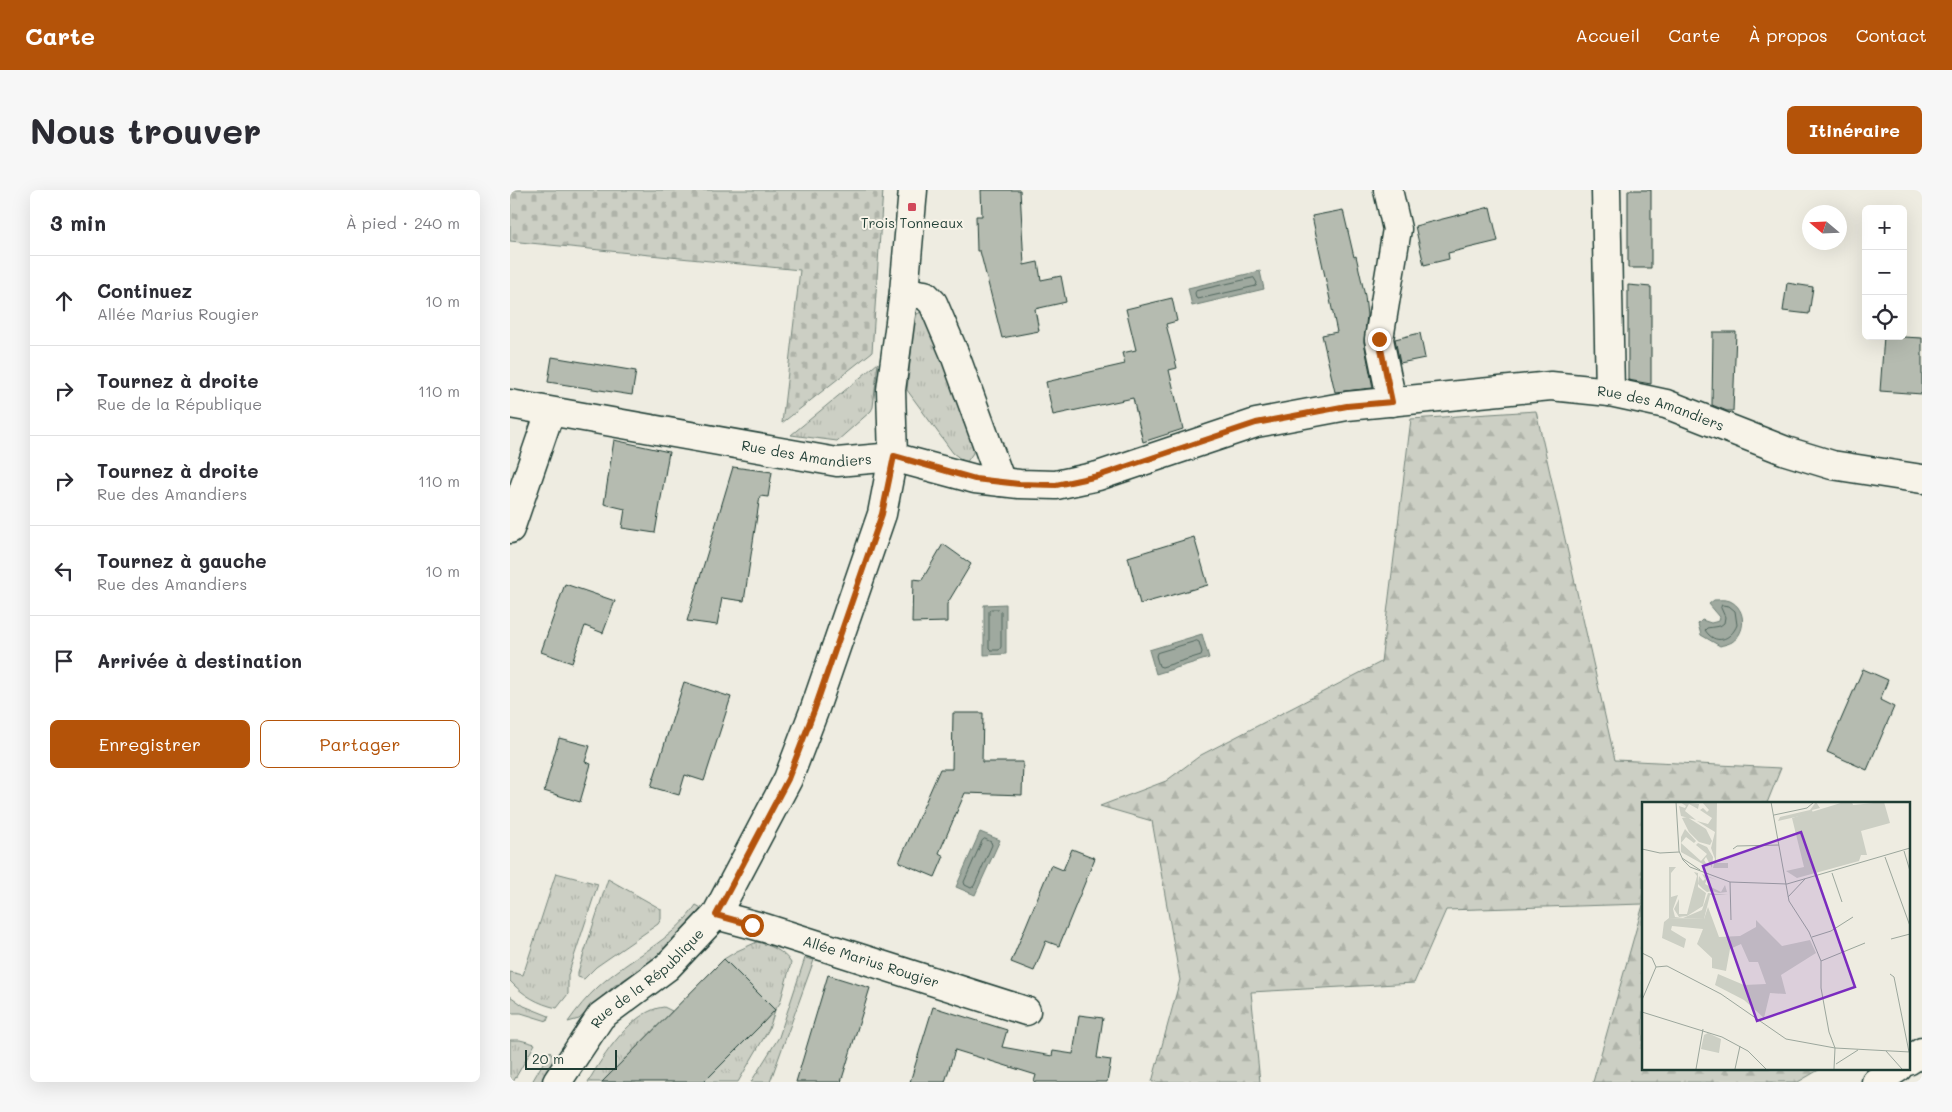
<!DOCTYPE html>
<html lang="fr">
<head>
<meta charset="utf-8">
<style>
  :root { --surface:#fff; --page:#f7f7f7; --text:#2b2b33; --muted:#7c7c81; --line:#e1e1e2; --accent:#b45309 }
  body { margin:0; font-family:Mali,sans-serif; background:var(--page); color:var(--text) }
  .controls { position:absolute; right:15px; top:15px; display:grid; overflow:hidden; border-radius:8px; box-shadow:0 5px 20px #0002 }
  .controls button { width:45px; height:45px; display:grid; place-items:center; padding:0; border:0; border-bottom:1px solid var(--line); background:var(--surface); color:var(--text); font:25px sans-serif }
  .compass { position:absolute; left:1292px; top:15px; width:45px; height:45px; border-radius:50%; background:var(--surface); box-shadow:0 5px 20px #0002; rotate:289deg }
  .scale { position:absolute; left:15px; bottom:12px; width:92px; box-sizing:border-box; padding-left:5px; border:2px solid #1f3d34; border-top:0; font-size:14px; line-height:18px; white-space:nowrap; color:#1f3d34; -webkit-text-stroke:4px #f7f3e8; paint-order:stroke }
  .stop { position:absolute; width:15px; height:15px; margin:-11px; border:4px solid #b45309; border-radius:50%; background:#fff }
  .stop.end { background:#b45309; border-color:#fff; box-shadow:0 1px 5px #0008 }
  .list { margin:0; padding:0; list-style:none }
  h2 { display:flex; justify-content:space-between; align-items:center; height:65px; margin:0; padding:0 20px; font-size:21px }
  h2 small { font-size:16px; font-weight:400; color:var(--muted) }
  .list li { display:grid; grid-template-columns:32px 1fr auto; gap:15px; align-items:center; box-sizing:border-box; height:90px; padding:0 20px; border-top:1px solid var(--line) }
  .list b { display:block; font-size:19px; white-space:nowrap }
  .list p { margin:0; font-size:16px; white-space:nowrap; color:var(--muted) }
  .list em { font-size:16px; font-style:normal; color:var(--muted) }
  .actions { display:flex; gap:10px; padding:15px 20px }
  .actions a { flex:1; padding:11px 0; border:1px solid var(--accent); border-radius:8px; text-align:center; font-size:18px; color:var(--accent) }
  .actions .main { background:var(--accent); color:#fff }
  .icon { flex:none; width:28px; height:28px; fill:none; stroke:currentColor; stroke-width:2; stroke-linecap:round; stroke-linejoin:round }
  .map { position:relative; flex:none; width:1412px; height:892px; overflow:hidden; border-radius:8px }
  header { display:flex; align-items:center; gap:30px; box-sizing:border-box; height:70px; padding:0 25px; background:var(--accent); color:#fff }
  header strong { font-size:24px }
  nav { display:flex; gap:28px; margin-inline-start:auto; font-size:18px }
  .intro { display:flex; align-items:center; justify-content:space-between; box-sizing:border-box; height:120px; padding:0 30px }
  h1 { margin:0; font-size:35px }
  .button { padding:12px 22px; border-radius:8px; background:var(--accent); color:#fff; font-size:18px; font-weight:700 }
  main { display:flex; gap:30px; padding:0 30px }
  aside { flex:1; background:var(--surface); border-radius:8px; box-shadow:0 5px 20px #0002 }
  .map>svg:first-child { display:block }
  .grass { fill:url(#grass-tufts); stroke:#76867c }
  .forest { fill:url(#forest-firs); stroke:#76867c }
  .cemetery { fill:url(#cemetery-stones); stroke:#76867c }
  .water { fill:#9fa99f; stroke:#6c7e74 }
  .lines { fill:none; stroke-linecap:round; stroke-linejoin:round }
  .shore { stroke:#52685f; stroke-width:1 }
  .building { fill:#b5bbb0; stroke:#1f3d34 }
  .minor-casing { stroke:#1f3d34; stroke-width:31 }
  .minor { stroke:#f7f3e8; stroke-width:28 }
  .route { stroke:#b45309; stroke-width:6 }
  .poi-dot { fill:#d1495b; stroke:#f7f3e8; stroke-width:2 }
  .labels { text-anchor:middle; stroke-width:4; stroke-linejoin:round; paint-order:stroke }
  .poi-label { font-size:14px; fill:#1f3d34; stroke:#f7f3e8 }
  .street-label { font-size:14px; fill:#1f3d34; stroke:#f7f3e8 }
  .inset-road { fill:none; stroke:#9ba69c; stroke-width:1 }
  .view { fill:#7b2cbf; fill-opacity:0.15; stroke:#7b2cbf; stroke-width:2.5 }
  .inset-edge { fill:none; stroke:#1f3d34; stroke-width:2.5 }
</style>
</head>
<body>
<header>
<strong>Carte</strong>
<nav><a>Accueil</a><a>Carte</a><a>À propos</a><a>Contact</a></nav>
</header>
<div class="intro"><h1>Nous trouver</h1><a class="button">Itinéraire</a></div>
<main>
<aside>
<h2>3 min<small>À pied · 240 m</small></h2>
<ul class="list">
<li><svg class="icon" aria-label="ahead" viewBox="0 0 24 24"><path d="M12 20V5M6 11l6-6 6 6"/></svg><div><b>Continuez</b><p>Allée Marius Rougier</p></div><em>10 m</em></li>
<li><svg class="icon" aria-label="right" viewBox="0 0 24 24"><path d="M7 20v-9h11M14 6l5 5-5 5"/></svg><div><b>Tournez à droite</b><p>Rue de la République</p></div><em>110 m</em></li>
<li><svg class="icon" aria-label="right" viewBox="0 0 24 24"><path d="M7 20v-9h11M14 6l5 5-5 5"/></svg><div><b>Tournez à droite</b><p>Rue des Amandiers</p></div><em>110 m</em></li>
<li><svg class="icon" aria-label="left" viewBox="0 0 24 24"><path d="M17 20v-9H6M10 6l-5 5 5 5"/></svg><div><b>Tournez à gauche</b><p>Rue des Amandiers</p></div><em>10 m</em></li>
<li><svg class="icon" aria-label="arrive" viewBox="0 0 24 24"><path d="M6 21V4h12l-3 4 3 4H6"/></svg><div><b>Arrivée à destination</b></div></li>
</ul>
<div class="actions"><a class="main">Enregistrer</a><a>Partager</a></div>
</aside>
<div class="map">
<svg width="1412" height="892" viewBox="0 0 1412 892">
  <defs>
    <pattern id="grass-tufts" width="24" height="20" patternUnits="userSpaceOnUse" patternTransform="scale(1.25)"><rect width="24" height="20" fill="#cccfc4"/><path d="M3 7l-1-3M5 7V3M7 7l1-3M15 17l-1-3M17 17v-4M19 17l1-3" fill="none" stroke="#afb3a9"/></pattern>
    <pattern id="forest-firs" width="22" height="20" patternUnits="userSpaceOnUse" patternTransform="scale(1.25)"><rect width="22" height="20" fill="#cccfc4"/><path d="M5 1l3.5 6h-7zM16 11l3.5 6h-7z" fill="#afb3a9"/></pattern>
    <pattern id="cemetery-stones" width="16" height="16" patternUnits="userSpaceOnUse" patternTransform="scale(1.25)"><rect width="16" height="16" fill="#cccfc4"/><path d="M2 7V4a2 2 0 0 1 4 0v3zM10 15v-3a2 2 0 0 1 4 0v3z" fill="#afb3a9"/></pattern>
  </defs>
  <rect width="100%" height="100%" fill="#eeece1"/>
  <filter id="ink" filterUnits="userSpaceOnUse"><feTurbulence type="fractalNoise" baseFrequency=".02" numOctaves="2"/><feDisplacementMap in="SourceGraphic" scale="10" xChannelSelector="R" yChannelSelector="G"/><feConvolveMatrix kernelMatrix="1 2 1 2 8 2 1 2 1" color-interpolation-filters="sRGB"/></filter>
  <g filter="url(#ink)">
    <path class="grass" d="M 418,120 L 463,251 L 463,263 L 456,273 L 443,263 L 397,200 L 405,125 L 413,121 Z
      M 368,173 L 363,217 L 361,221 L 327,251 L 281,245 Z
      M 46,683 L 88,694 L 58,785 L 58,804 L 47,818 C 28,814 13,805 0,791 L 0,782 L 13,785 Z
      M 98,689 L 151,719 L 151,729 L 148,734 L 86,777 L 74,789 L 68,787 L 68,782 Z
      M 186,715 L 195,720 L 170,749 L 135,776 L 104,796 L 69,829 L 58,832 C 67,819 77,807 88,797 C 120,767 162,752 186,715 Z
      M 247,752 C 260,755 274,761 281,773 L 270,813 L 265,820 L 259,839 L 228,892 L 194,892 L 265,820 L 214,769 L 227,761 Z
      M 295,768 L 304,770 L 260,892 L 241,892 L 269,847 Z
      M 0,806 L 14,816 L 39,826 L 37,831 L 11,823 L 0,823 Z
      M 154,817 L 162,821 L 109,892 L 78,892 C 93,866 122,820 154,817 Z
      M 0,850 L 10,850 L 25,854 L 3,892 L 0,892 Z
      M 40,861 L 45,870 L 31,892 L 22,892 Z"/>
    <path class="forest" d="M 1026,221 L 1105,570 L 1271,578 L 1257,613 L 1133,613 L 1133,714 L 936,720 L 904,793 L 741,802 L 750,892 L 642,892 L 670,790 L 642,631 L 590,616 L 656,591 L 691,565 L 871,472 L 901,229 Z
      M 1133,715 L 1133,878 L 1312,878 L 1288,892 L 1083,892 Z"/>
    <path class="cemetery" d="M 0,0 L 373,0 L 362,162 L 272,233 L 290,80 L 0,51 Z"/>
    <path class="water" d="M 750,81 L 754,99 L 682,116 L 678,98 Z
      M 1204,410 C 1209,410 1215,409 1220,411 C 1237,419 1236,443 1222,452 C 1219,454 1213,455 1210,456 L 1191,445 L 1188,434 L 1192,430 L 1201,433 L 1209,431 L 1210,427 L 1199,414 Z
      M 496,414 L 496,464 L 474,465 L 474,415 Z
      M 692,444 L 699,468 L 646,484 L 639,460 Z
      M 470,642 L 490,650 L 465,705 L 446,697 Z"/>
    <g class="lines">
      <path class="shore" d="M 744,88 L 747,93 L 746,96 L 688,109 L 686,108 L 685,103 L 686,101 Z
        M 1212,415 L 1219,416 L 1225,421 L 1227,435 C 1221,450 1205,456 1195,440 L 1197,438 L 1210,436 L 1214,433 L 1215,427 L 1211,418 Z
        M 481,419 L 489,419 L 491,421 L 491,457 L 489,460 L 481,460 L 479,458 L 479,422 Z
        M 687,451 L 689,452 L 692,462 L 691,465 L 652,477 L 649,476 L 646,466 L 647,463 Z
        M 475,649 L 481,652 L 482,655 L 464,696 L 461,698 L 455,695 L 454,692 L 472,651 Z"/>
    </g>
    <path class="building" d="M 471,0 L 510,0 L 514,75 L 528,72 L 531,90 L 551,86 L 556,112 L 525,119 L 529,141 L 492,148 L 470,61 L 467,61 L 466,26 L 472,26 Z
      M 1118,0 L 1141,0 L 1141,78 L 1118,78 Z
      M 980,17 L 988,51 L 938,63 L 939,69 L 914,75 L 905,36 Z
      M 833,20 L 844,67 L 846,66 L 855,106 L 857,125 L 854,152 L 863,198 L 825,202 L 812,145 L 827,142 L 802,26 Z
      M 1277,93 L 1303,97 L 1299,124 L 1273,121 Z
      M 1118,95 L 1141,97 L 1141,194 L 1118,190 Z
      M 662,108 L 667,131 L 656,134 L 667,178 L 659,180 L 673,239 L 633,252 L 623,208 L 543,225 L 536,192 L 615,174 L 612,163 L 626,160 L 616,119 Z
      M 1203,142 L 1226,142 L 1223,221 L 1217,221 L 1202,215 Z
      M 910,143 L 915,168 L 890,173 L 885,149 Z
      M 1374,146 L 1412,148 L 1412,204 L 1370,201 Z
      M 42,167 L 126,181 L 122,205 L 38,192 Z
      M 104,250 L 159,262 L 145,343 L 112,338 L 115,319 L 94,314 Z
      M 223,277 L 262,282 L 258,307 L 250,306 L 234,411 L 212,408 L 207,435 L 177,431 Z
      M 684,347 L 698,395 L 630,414 L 618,367 Z
      M 433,354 L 461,374 L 437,414 L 437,432 L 402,433 L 403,389 L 412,390 Z
      M 55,394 L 105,411 L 93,443 L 75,436 L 62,473 L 31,462 Z
      M 1353,479 L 1378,490 L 1370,510 L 1384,517 L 1357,580 L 1317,562 Z
      M 174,492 L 221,507 L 194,591 L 175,585 L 169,605 L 141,597 Z
      M 443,523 L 473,523 L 472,572 L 513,572 L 512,605 L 455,603 L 429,663 L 434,666 L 425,687 L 389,672 L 430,579 L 442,579 Z
      M 49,548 L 80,556 L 75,572 L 81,574 L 70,612 L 34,601 Z
      M 562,659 L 585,668 L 549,756 L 536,751 L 524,781 L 501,772 L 541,675 L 553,680 Z
      M 214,769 L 265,820 L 252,834 L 194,892 L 92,892 Z
      M 318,785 L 360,798 L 331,892 L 286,892 Z
      M 423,817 L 497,840 L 492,857 L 542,866 L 543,861 L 563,864 L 569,825 L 593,828 L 587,868 L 601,870 L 597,892 L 524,892 L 526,885 L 445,860 L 435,892 L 400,892 Z"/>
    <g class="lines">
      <g class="minor-casing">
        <g id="minor">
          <path d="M 878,0 L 887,39 L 869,149 L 882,212"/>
          <path d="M 1096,0 L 1100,202"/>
          <path d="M 394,102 L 415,105 L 423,113 L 445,165 L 491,292"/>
          <path id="s1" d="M 0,214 L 327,272 L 383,267 L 465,289 L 509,294 L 546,295 L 588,286 L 746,233 L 837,216 L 1041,196 L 1100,202 L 1156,214 L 1276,261 L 1322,275 L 1412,289"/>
          <path d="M 0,339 L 40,222"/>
          <path id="s2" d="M 206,725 L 255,738 L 516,821"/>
          <path d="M 1398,871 L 1412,862"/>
          <path id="s3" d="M 47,892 L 91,826 L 157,777 L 206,725 L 278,589 L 304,521 L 372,324 L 383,267 L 381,200 L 394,102 L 403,0"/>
          <path d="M 1366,892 L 1388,878"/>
        </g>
      </g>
      <use href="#minor" class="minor"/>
    </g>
  </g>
  <g class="lines" filter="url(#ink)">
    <path class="route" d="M 242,735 L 206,725 L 278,589 L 304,521 L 372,324 L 384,266 L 465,289 L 509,294 L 546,295 L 588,286 L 746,233 L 837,216 L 882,212 L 869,149"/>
  </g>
  <rect class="poi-dot" x="397" y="12" width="10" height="10" rx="2.5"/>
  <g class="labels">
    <g class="poi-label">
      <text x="402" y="38">Trois Tonneaux</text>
    </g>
    <g class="street-label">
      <text dy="5" stroke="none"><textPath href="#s1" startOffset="1174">Rue des Amandiers</textPath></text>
      <text dy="5" stroke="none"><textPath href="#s1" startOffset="301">Rue des Amandiers</textPath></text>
      <text dy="5" stroke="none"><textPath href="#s2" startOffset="162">Allée Marius Rougier</textPath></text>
      <text dy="5" stroke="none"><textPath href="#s3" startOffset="139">Rue de la République</textPath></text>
    </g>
  </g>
  <g transform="translate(1132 612)">
    <rect width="268" height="268" fill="#eeece1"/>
    <path d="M 38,0 L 57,2 L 56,7 L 47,2 L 43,9 L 54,18 L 39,14 L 37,4 L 43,6 L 44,4 ZM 60,0 L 75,0 L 74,61 L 86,61 L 86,66 L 71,66 L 73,57 L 69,46 L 73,30 L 55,19 L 66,22 L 70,16 L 58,8 L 61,6 L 65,10 L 67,8 ZM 174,0 L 178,6 L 170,8 L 171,11 L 136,19 L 138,15 L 168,8 ZM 45,15 L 64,27 L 70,39 L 68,43 L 57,40 L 47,30 L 40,16 ZM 43,27 L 54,39 L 52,41 L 44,35 L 39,41 L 59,59 L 65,52 L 54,43 L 56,41 L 65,45 L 71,55 L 70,66 L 64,55 L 62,58 L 66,65 L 39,50 L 39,35 ZM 27,65 L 34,65 L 29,71 L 29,95 L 36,93 L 31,107 L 33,115 L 41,116 L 60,108 L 66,91 L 86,93 L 68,93 L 62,117 L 27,116 ZM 52,70 L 56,71 L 56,85 L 64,91 L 61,104 L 45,114 L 37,115 L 32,107 L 37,97 L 37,112 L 45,112 L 55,74 ZM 60,72 L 75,78 L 66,75 L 63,82 L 79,90 L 83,83 L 85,90 L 77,91 L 70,89 L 65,90 L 61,87 L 56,82 L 57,74 L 61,79 L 63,77 ZM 66,231 L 79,237 L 77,251 L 59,247 L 62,233 Z" fill="#cccfc4"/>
    <path d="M 66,105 L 77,135 L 98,134 L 114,125 L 114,118 L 140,144 L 168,138 L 174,151 L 139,173 L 144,192 L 128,191 L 122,216 L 102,198 L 73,183 L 76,172 L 102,183 L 124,182 L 116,160 L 107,160 L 99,142 L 88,147 L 84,169 L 70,166 L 70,156 L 55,142 L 61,127 L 30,124 L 29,128 L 44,137 L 42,146 L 20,136 L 22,120 L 27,116 L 62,117 Z" fill="#cccfc4"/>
    <path d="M 202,0 L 210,0 L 211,3 L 242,0 L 248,21 L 219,29 L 225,53 L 219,53 L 217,59 L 155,76 L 144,69 L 162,65 L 150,16 Z" fill="#cccfc4"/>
    <path class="inset-road" d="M 34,0 L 37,49 L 41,58 L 48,65 L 88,80 L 145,82 L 268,46M 129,0 L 147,99 L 167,130 L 179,159 L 179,186 L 187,230 L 193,246 L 192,267M 132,13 L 165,6 L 172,0M 0,47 L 18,51 L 37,50M 91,47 L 95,44 L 137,43M 262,49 L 268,69M 243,55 L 268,124M 40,56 L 58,68M 190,71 L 200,100M 88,80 L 89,118M 146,95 L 163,77M 170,135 L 189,129 L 211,115M 249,137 L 268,132M 0,151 L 10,156 L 14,165M 179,159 L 223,141M 14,165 L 25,164 L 79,192 L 144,237 L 193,246 L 268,250M 248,172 L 252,175 L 267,250M 0,198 L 14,165M 0,210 L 80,235 L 106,249 L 124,267M 244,249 L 260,267M 194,262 L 216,248M 54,267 L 61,227M 93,267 L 98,244"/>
    <path class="view" d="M 159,30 L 213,185 L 115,219 L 61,64 Z"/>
    <rect width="268" height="268" class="inset-edge"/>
  </g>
</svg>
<div class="controls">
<button>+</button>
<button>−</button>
<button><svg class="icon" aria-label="locate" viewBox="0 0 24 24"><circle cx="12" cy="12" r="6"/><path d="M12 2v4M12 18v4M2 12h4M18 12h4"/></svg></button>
</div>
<svg class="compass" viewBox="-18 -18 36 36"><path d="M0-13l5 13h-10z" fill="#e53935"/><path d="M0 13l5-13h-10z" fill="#7c7c81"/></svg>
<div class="scale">20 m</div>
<div class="stop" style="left:242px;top:735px"></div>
<div class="stop end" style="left:869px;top:149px"></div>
</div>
</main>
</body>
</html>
